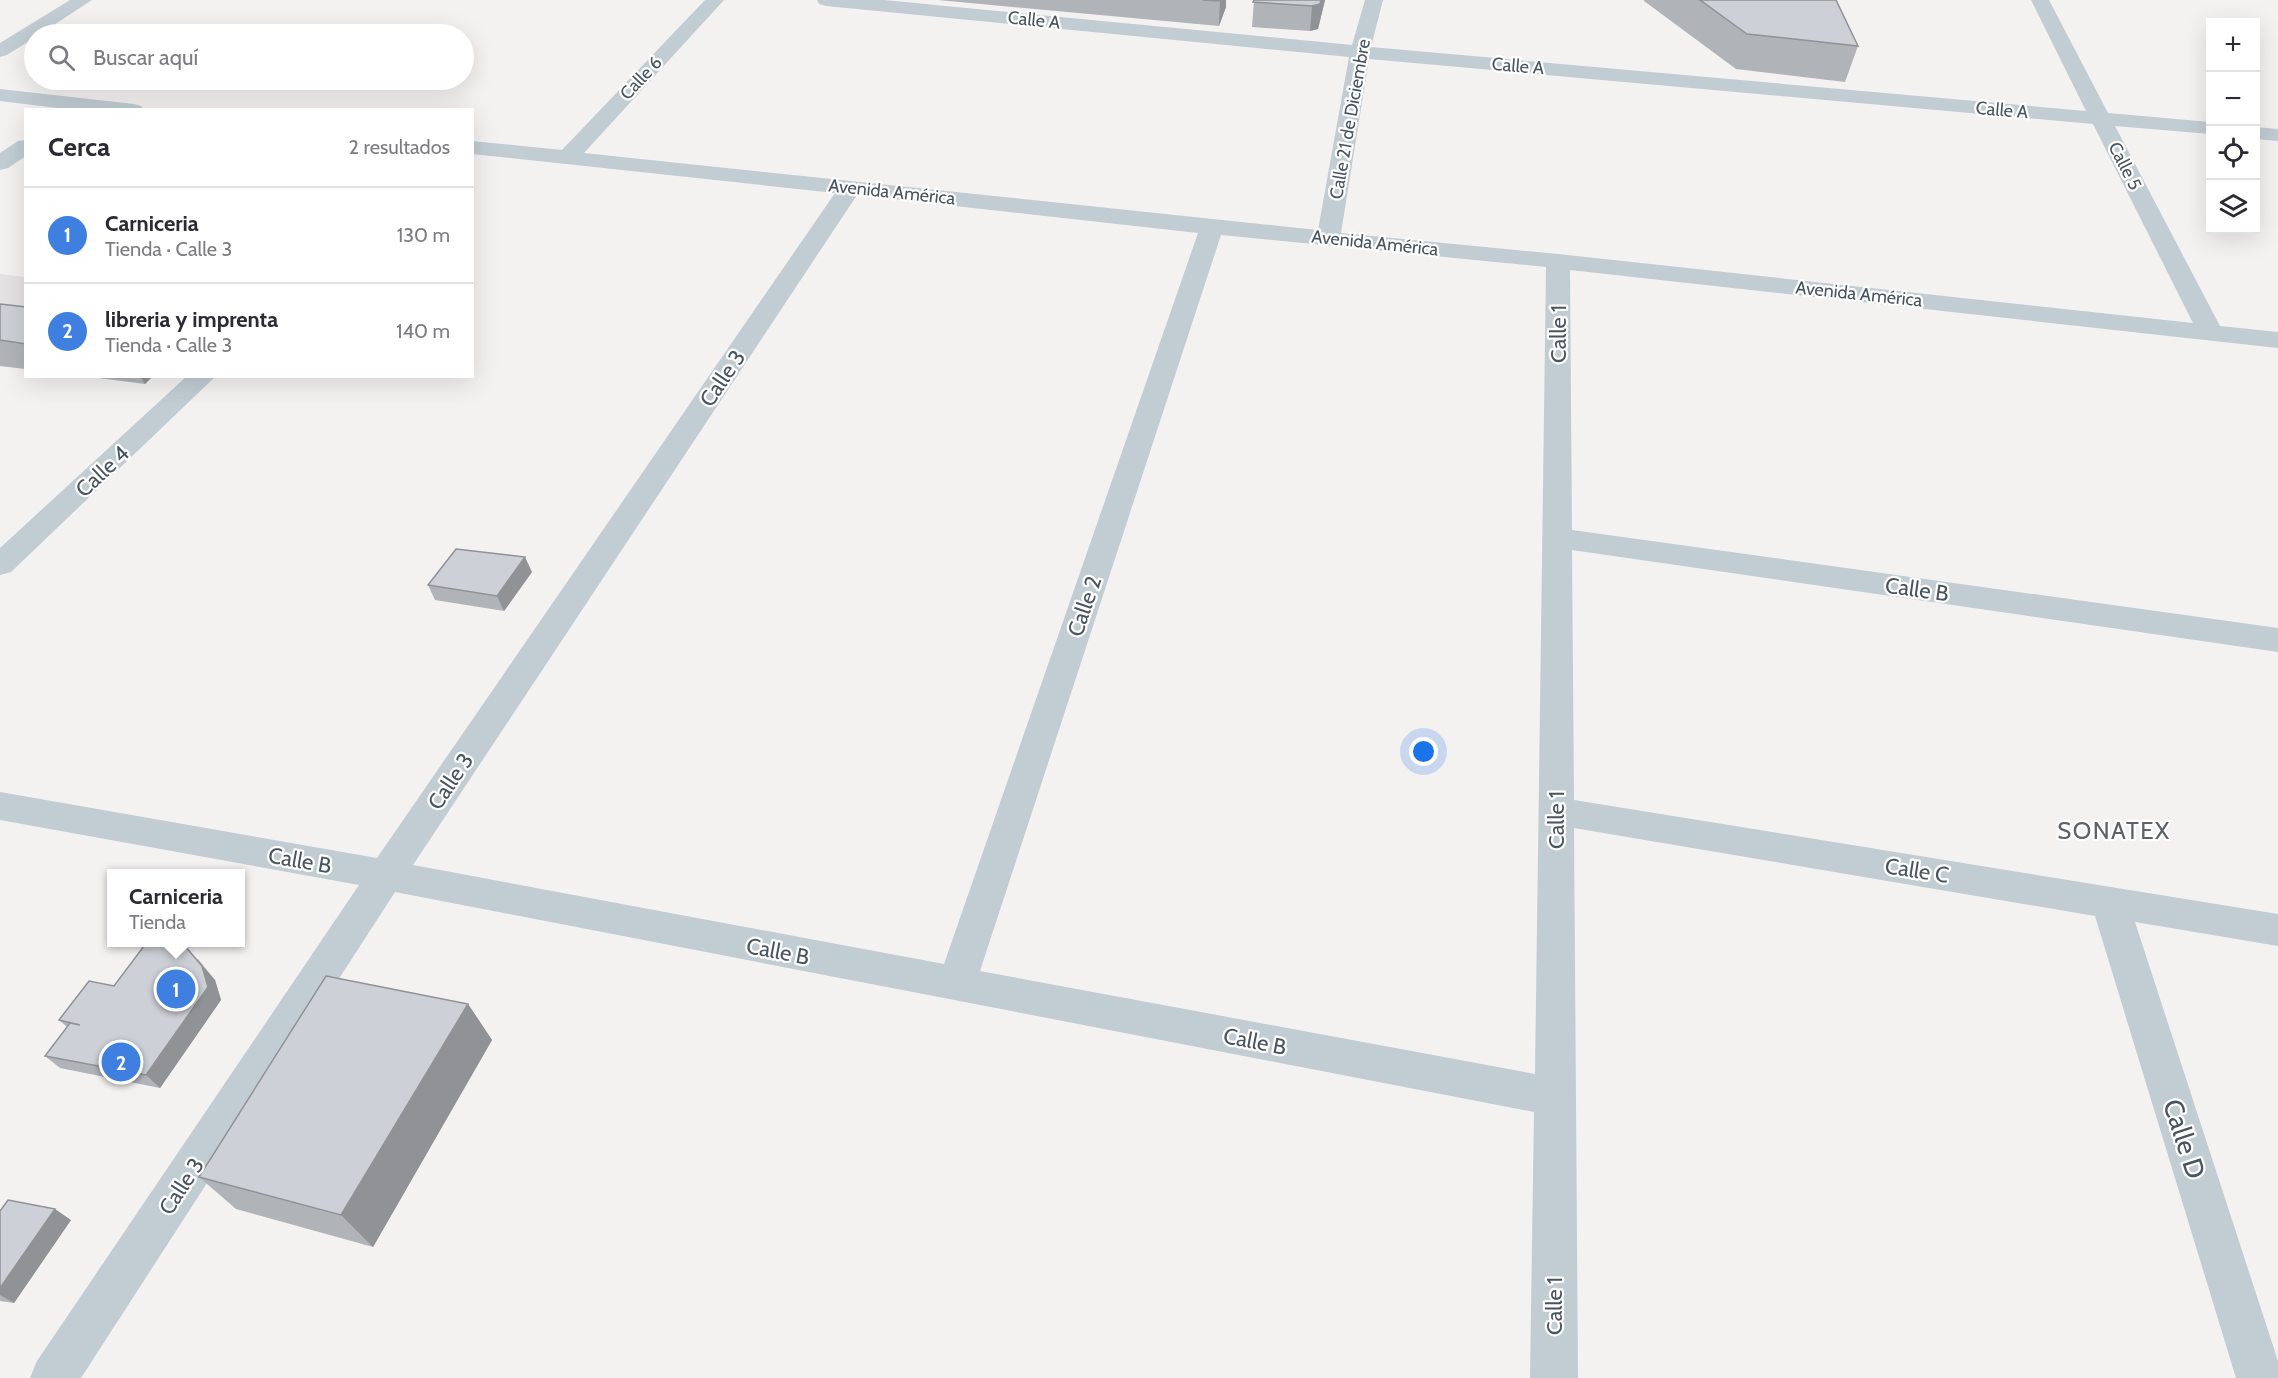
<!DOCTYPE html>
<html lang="es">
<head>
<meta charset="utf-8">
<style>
  :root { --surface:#fff; --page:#f7f7f7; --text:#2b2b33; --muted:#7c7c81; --line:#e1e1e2; --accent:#0b8043 }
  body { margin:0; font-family:Cabin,sans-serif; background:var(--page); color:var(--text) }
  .controls { position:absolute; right:18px; top:18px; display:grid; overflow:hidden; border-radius:0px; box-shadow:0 6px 24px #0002 }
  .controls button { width:54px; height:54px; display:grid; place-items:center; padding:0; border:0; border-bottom:2px solid var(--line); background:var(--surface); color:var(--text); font:30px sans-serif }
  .you { position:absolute; left:1424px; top:752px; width:21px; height:21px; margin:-15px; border:4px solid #fff; border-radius:50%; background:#1a73e8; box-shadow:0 0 0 9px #1a73e833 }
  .badge { display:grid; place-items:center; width:39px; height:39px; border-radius:50%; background:var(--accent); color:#fff; font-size:20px; font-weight:700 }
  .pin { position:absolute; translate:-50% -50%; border:3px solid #fff; box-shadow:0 2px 6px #0006 }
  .popup { position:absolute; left:107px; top:869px; width:138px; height:78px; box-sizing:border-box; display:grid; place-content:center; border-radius:0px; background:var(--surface); filter:drop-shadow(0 2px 4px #0005); font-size:20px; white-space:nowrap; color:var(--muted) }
  .popup b { font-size:22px; color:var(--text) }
  .popup::after { content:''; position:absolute; left:50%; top:100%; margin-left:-12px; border:12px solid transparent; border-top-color:var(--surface) }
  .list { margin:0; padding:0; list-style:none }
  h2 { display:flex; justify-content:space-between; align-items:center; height:78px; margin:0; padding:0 24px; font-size:26px }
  h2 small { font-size:20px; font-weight:400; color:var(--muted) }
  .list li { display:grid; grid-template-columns:39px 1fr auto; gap:18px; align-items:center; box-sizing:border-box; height:96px; padding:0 24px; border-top:2px solid var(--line) }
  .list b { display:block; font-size:22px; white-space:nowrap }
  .list p { margin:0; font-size:20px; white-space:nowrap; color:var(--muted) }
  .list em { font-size:20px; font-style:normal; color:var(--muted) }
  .icon { flex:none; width:33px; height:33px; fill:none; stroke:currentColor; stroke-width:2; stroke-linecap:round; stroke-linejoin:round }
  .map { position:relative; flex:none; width:2278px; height:1378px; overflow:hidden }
  .search { position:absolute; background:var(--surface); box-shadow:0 6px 24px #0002; left:24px; top:24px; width:450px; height:66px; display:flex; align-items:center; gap:15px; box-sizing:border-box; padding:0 21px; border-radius:33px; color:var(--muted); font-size:22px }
  .panel { position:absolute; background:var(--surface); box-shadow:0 6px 24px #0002; left:24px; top:108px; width:450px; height:270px; border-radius:0px }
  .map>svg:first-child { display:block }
  .education { fill:#e5e2e3 }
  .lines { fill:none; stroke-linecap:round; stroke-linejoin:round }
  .minor { fill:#c1ccd3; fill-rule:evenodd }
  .wall { fill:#b0b3b8 }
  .shaded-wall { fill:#909296 }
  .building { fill:#cdd0d6; stroke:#909296; stroke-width:1.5 }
  .labels { text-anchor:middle; stroke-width:4.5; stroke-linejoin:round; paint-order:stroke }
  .far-street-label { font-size:18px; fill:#485560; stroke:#fff }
  .street-label { font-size:22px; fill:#485560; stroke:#fff }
  .neighbourhood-label { font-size:24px; letter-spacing:1.5px; fill:#5d6267; stroke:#fff }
  .near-street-label { font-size:27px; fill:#485560; stroke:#fff }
</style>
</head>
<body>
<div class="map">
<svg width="2278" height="1378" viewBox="0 0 2278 1378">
  <rect width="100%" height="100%" fill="#f4f1f1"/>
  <path class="education" d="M 0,274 L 25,277 L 25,369 L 0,366 Z"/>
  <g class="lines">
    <path class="minor" d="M 70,0 L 92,0 L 40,34 L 34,34 L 34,38 L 7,55 L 0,57 L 0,43 Z
      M 705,0 L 724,0 L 584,153 L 1318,230 L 1349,57 L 826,6 L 819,4 L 817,0 L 884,0 L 1352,45 L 1365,0 L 1383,0 L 1371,47 L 2086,111 L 2031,0 L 2049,0 L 2108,113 L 2210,122 L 2210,134 L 2115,126 L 2220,326 L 2278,332 L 2278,348 L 1570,270 L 1572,530 L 2278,628 L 2278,652 L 1572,550 L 1574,800 L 2278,914 L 2278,946 L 2135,922 L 2278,1361 L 2278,1378 L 2236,1378 L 2095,916 L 1574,828 L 1578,1378 L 1530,1378 L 1534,1112 L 395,892 L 81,1378 L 30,1378 L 37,1361 L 359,885 L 0,820 L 0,792 L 377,858 L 835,193 L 472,154 L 472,141 L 562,150 ZM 1369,59 L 2093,124 L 2193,323 L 1558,254 L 1341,233 ZM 857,195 L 1198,233 L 944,964 L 413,865 ZM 1221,235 L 1546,267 L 1535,1074 L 980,971 Z
      M 0,89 L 134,104 L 141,106 L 144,110 L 74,110 L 0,101 Z
      M 2256,127 L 2278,129 L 2278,141 L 2256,139 Z
      M 26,140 L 26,156 L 8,168 L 0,170 L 0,153 L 18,141 Z
      M 187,376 L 216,376 L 11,572 L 0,575 L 0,548 Z"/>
  </g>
  <path class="wall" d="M 938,0 L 1226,0 L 1226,7 L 1219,26 Z
    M 1254,0 L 1325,0 L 1318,29 L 1310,31 L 1252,27 Z
    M 1644,0 L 1836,0 L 1858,46 L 1845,82 L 1736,69 L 1644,1 Z
    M 0,304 L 26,307 L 26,369 L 0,366 Z
    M 83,376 L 153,376 L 145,384 Z
    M 532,572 L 504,611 L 435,600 L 428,585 Z
    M 198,959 L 215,980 L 221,1000 L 160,1088 L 60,1068 L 45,1056 L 67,1027 L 59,1020 L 114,986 Z
    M 468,1004 L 492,1040 L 373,1247 L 236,1209 L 199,1177 Z
    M 0,1211 L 71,1220 L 14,1303 L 0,1301 Z"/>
  <path class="shaded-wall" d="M 1220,0 L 1226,0 L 1226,7 L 1219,26 Z
    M 1321,0 L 1325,0 L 1318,29 L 1310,31 L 1312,6 Z
    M 140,376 L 153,376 L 145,384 Z
    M 525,557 L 532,572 L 504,611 L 497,596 Z
    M 185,946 L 215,980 L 221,1000 L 160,1088 L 146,1075 Z
    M 468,1004 L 492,1040 L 373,1247 L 341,1215 Z
    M 55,1209 L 71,1220 L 14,1303 L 0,1295 L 0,1288 Z"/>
  <path class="building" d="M 1203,0 L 1220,0 L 1220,1 Z
    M 1254,0 L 1321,0 L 1320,4 L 1312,6 L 1253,2 Z
    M 1700,0 L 1836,0 L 1858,46 L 1747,34 Z
    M 0,304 L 26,307 L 26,344 L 0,340 Z
    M 456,549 L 525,557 L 497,596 L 428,585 Z
    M 147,942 L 165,942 L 185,946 L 202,966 L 208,987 L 146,1075 L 45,1056 L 70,1023 L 80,1025 L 59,1020 L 89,981 L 114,986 Z
    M 326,976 L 468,1004 L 341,1215 L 199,1177 Z
    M 8,1200 L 55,1209 L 0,1288 L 0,1211 Z"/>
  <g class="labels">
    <g class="far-street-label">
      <text transform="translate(1034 20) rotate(6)" y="6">Calle A</text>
      <text transform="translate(1518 66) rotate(5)" y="6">Calle A</text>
      <text transform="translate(641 78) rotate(-47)" y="6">Calle 6</text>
      <text transform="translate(2002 110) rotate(5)" y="6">Calle A</text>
      <text transform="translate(1350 119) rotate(-80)" y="6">Calle 21 de Diciembre</text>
      <text transform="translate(2125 166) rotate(63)" y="6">Calle 5</text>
      <text transform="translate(892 192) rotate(6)" y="6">Avenida América</text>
      <text transform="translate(1375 243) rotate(6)" y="6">Avenida América</text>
      <text transform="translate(1859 294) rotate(6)" y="6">Avenida América</text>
    </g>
    <g class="street-label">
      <text transform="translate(1558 334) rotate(-90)" y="8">Calle 1</text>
      <text transform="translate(722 378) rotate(-56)" y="8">Calle 3</text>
      <text transform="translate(102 471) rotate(-43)" y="8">Calle 4</text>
      <text transform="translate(1917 589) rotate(8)" y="8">Calle B</text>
      <text transform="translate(1084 606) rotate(-71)" y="8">Calle 2</text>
      <text transform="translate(450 781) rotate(-56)" y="8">Calle 3</text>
      <text transform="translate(1556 820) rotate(-90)" y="8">Calle 1</text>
      <text transform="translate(300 860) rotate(10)" y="8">Calle B</text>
      <text transform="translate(1917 870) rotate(9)" y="8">Calle C</text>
      <text transform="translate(778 951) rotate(11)" y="8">Calle B</text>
      <text transform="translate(1255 1041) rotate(11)" y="8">Calle B</text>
      <text transform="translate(181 1186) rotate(-57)" y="8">Calle 3</text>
      <text transform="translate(1554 1306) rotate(-90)" y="8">Calle 1</text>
    </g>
    <g class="neighbourhood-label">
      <text x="2114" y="839">SONATEX</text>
    </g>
    <g class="near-street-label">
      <text transform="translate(2184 1139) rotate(72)" y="9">Calle D</text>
    </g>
  </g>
</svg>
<div class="controls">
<button>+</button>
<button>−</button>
<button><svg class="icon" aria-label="locate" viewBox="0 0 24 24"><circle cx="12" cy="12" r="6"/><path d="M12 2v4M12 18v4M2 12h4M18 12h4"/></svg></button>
<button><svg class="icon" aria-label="layers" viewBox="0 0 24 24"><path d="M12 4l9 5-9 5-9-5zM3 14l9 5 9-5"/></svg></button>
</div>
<div class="you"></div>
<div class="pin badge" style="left:176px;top:989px;background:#3f7fe0">1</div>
<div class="popup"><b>Carniceria</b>Tienda</div>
<div class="pin badge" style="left:121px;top:1062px;background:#3f7fe0">2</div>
<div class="search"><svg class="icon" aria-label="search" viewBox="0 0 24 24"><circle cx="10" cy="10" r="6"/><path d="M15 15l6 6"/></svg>Buscar aquí</div>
<section class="panel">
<h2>Cerca<small>2 resultados</small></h2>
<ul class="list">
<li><span class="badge" style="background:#3f7fe0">1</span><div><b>Carniceria</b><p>Tienda · Calle 3</p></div><em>130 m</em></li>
<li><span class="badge" style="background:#3f7fe0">2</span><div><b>libreria y imprenta</b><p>Tienda · Calle 3</p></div><em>140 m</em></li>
</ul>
</section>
</div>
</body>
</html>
